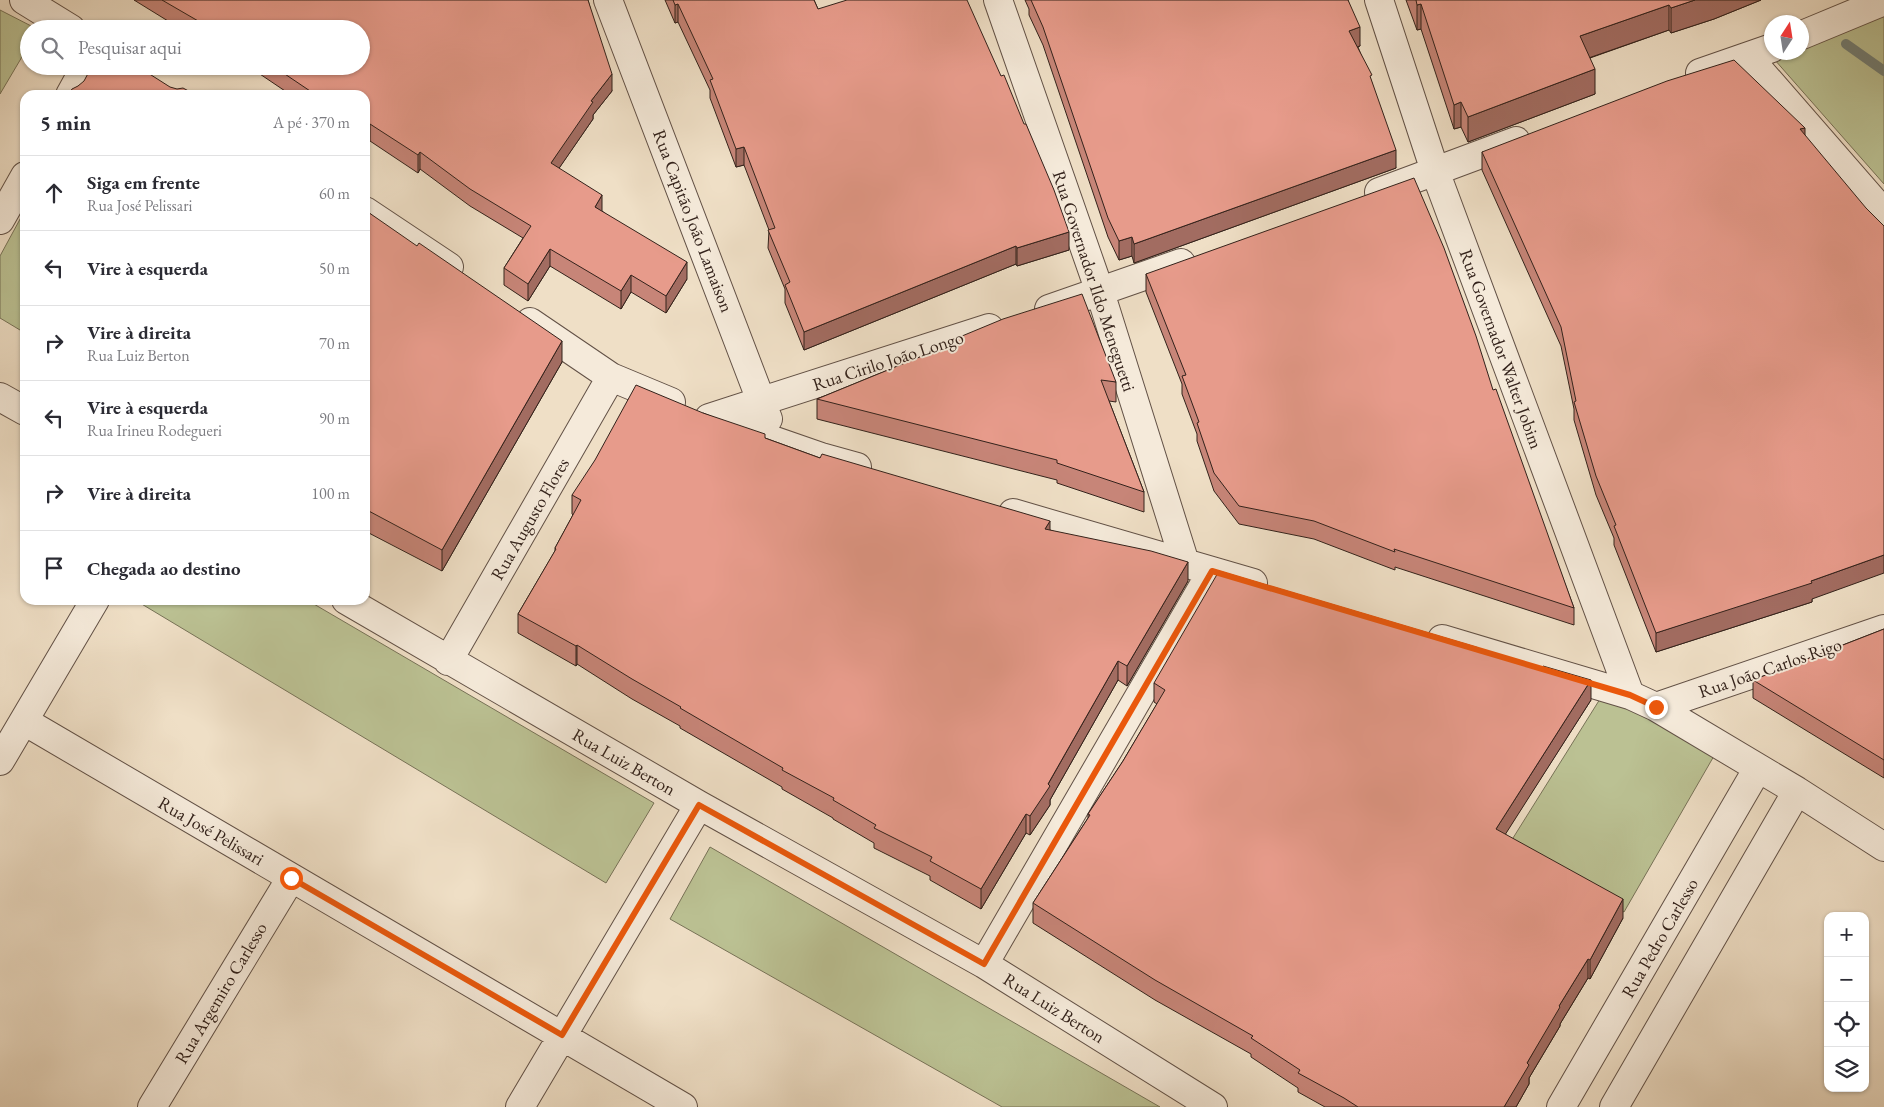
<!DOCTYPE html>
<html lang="pt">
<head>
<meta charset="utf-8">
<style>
  :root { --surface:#fff; --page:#f7f7f7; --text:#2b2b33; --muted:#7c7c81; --line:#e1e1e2 }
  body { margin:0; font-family:"EB Garamond",serif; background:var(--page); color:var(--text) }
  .controls { position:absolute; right:15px; bottom:15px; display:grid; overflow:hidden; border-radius:10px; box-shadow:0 1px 4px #0004 }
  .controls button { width:45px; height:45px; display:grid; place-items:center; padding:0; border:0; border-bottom:1px solid var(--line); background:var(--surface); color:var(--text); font:25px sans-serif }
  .compass { position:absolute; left:1764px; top:15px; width:45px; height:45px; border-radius:50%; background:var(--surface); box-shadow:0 1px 4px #0004; rotate:12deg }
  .stop { position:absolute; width:15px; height:15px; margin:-11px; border:4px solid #ea580c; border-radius:50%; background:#fff }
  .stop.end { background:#ea580c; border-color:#fff; box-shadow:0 1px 5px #0008 }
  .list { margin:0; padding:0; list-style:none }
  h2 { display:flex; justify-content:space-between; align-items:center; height:65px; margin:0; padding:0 20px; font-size:21px }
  h2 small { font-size:16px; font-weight:400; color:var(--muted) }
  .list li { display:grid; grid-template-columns:32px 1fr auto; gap:15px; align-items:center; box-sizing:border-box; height:75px; padding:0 20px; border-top:1px solid var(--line) }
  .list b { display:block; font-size:19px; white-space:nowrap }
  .list p { margin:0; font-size:16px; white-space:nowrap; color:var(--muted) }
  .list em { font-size:16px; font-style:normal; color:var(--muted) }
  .icon { flex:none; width:28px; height:28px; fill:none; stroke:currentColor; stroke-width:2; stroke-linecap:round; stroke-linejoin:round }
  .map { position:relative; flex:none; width:1884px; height:1107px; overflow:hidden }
  .search { position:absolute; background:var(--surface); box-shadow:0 1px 4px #0004; left:20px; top:20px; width:350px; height:55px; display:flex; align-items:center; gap:12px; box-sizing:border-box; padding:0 18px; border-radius:28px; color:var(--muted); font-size:19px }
  .panel { position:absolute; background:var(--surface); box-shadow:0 1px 4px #0004; left:20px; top:90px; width:350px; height:515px; border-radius:15px }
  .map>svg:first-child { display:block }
  .green { fill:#bbc193; stroke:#777257 }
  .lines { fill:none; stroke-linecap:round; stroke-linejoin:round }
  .stream { stroke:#717f77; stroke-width:10 }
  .minor-casing { stroke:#625146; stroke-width:30 }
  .minor { stroke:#f5eada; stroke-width:28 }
  .wall { fill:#c78578; stroke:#33221b }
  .shaded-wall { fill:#a26c61; stroke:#33221b }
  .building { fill:#e79b8b; stroke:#33221b }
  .route { stroke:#ea580c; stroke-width:6 }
  .labels { text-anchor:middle; stroke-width:4; stroke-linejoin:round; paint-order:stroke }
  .street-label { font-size:18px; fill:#33221b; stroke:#f5eada }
</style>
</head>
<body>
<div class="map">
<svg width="1884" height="1107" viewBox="0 0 1884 1107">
  <rect width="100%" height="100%" fill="#efdfc6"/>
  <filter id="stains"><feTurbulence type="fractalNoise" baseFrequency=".004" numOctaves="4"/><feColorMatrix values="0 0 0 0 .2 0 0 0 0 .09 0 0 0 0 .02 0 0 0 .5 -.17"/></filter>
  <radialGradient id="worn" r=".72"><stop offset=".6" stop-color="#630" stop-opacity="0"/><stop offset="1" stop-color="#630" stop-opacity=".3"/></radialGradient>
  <path class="green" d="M 1884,8 L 1884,184 L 1774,59 L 1786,53 L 1802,52 L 1802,44 Z
    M 0,10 L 37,29 L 29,29 L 29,45 L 0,94 Z
    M 25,210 L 25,333 L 0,318 L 0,256 Z
    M 135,600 L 307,600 L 654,803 L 606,883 Z
    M 1605,691 L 1718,749 L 1624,912 L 1508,846 Z
    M 710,847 L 1160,1107 L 1002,1107 L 670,919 Z"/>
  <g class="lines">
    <path class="stream" d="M 1846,44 L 1884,71"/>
    <g class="minor-casing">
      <path id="minor" d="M 24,0 L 71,29
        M 608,0 L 768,419
        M 998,0 L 1100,292 L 1185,563
        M 1379,0 L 1435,171 L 1630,695
        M 1802,35 L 1884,1
        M 1748,57 L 1884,213
        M 1700,73 L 1772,48
        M 70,95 L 86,66
        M 1379,192 L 1516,141
        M 365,211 L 449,267
        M 0,220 L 25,176
        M 1049,309 L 1181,263
        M 530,322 L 611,377 L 671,402
        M 0,397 L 25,411
        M 709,418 L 989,328
        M 729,425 L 821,457 L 857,467
        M 1013,513 L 1253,583
        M 346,600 L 699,805 L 984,964 L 1213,1107
        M 1442,639 L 1630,695 L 1656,707 L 1797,791 L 1884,847
        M 448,661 L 611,377
        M 1656,707 L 1884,629
        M 24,721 L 683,1107
        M 0,761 L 95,600
        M 984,964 L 1212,571
        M 152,1107 L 291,878
        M 520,1107 L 699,805
        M 1561,1107 L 1758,768
        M 1614,1107 L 1797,791"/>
    </g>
    <use href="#minor" class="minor"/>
  </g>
  <path class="wall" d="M 134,0 L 588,0 L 612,91 L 593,115 L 593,119 L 559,168 L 602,211 L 687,279 L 666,313 L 631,292 L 621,309 L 550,266 L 528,301 L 504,285 L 504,268 L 523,238 L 470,206 L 420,169 L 418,173 L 370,141 L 368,143 L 365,141 L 365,95 L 291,95 L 248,66 L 361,66 L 361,29 L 181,29 Z
    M 665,0 L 814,0 L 818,9 L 1069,250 L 1017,266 L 1016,264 L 804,350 L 785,303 L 785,289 L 768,248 L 769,230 L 744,165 L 736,167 L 710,98 L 710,90 L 678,22 L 675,23 Z
    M 1025,0 L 1348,0 L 1360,46 L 1358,47 L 1372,83 L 1396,168 L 1134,263 L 1132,256 L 1119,260 L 1108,237 L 1043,45 L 1029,15 L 1029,9 Z
    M 1406,0 L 1761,0 L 1714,19 L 1671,33 L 1669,30 L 1590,58 L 1595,94 L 1468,142 L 1461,127 L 1454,129 L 1421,29 L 1417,30 Z
    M 1805,135 L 1812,602 L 1656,652 L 1614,545 L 1614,538 L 1596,495 L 1574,420 L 1574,409 L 1561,346 L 1482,170 L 1482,152 Z
    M 365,210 L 562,362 L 442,571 L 365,531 Z
    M 1146,274 L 1493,390 L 1574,608 L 1574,625 L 1395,567 L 1395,570 L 1314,539 L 1239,524 L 1214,491 L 1197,441 L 1197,434 L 1182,394 L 1182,384 L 1146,292 Z
    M 949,345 L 1116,382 L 1116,402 L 1109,401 L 1144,492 L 1144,512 L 1057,483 L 1057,480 L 817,419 L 817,399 Z
    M 703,413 L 765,438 L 820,458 L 1050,530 L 1188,581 L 1127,686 L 1118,680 L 1050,800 L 1050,805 L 1030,835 L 1026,833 L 981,909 L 930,880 L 930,876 L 874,848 L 874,843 L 833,819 L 833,818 L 782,789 L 782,787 L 680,728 L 680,726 L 632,699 L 577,664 L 576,666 L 518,633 L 518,614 L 555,551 L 555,548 L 573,515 L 572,514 L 572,495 Z
    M 1884,629 L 1884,778 L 1753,698 L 1753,680 Z
    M 1479,651 L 1591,700 L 1505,834 L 1623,918 L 1590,979 L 1588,978 L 1560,1024 L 1560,1026 L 1529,1078 L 1529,1084 L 1516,1107 L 1325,1107 L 1298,1092 L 1298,1088 L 1251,1057 L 1251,1054 L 1155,1000 L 1033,923 L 1033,903 L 1088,818 L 1088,814 L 1123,761 L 1157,704 L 1154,702 L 1154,683 Z"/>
  <path class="shaded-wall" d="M 1695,0 L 1761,0 L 1714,19 L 1671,33 L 1671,8 Z
    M 678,4 L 678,22 L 675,23 L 675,5 Z
    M 1421,4 L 1421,29 L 1417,30 L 1417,5 Z
    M 1669,5 L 1669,30 L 1580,61 L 1580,36 Z
    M 1360,27 L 1360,46 L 1349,49 L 1349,31 Z
    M 1595,69 L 1595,94 L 1468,142 L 1468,117 Z
    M 612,74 L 612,91 L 593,115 L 593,119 L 551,180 L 551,163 L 591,101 Z
    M 1461,102 L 1461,127 L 1454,129 L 1454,105 Z
    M 370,124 L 370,141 L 368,143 L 368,126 Z
    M 1805,128 L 1805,146 L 1800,129 Z
    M 744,147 L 744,165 L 736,167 L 736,149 Z
    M 1396,150 L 1396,168 L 1134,263 L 1134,244 Z
    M 420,152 L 420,169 L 418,173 L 418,155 Z
    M 602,195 L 602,212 L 595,207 Z
    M 1069,232 L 1069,250 L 1017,266 L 1017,248 Z
    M 1132,237 L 1132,256 L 1119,260 L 1119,241 Z
    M 1016,246 L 1016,264 L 804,350 L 804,332 Z
    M 550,249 L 550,266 L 528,301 L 528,284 Z
    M 687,262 L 687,279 L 666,313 L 666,296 Z
    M 631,275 L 631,292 L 621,309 L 621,291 Z
    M 562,341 L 562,362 L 442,571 L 442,550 Z
    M 1050,521 L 1050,541 L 1045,529 Z
    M 1884,555 L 1884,573 L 1812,599 L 1812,602 L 1656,652 L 1656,633 L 1811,581 Z
    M 1188,562 L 1188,581 L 1127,686 L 1127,666 Z
    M 577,645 L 577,664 L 576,666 L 576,646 Z
    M 1118,661 L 1118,680 L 1050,800 L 1050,805 L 1030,835 L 1030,816 Z
    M 1591,680 L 1591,700 L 1496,849 L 1496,829 Z
    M 1026,814 L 1026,833 L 981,909 L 981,889 Z
    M 1623,899 L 1623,918 L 1590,979 L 1590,960 Z
    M 1588,959 L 1588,978 L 1560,1024 L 1560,1026 L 1529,1078 L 1529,1084 L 1516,1107 L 1504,1107 L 1527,1063 L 1559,1006 Z"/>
  <path class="building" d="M 162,0 L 588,0 L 612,74 L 591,101 L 593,102 L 551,163 L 602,195 L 595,207 L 687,262 L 666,296 L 631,275 L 621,291 L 550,249 L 528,284 L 504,268 L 531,226 L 470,189 L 420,152 L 418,155 L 370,124 L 368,126 L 365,124 L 365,95 L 316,95 L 273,66 L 361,66 L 361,29 L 212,29 Z
    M 673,0 L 814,0 L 818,9 L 847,0 L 967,0 L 1001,76 L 1004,75 L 1024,124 L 1026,124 L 1054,190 L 1069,232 L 1017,248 L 1016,246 L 804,332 L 785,285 L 790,282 L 768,230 L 775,228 L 744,147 L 736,149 L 710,80 L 713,79 L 678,4 L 675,5 Z
    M 1031,0 L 1348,0 L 1360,27 L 1349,31 L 1372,75 L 1370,76 L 1396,150 L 1134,244 L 1132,237 L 1119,241 L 1108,218 L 1043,27 Z
    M 1416,0 L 1695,0 L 1671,8 L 1669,5 L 1580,36 L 1595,69 L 1468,117 L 1461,102 L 1454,105 L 1421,4 L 1417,5 Z
    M 1734,60 L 1804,127 L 1805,128 L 1800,129 L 1866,208 L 1884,226 L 1884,555 L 1811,581 L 1812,583 L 1656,633 L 1614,526 L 1616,525 L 1596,476 L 1574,402 L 1576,401 L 1561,327 L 1482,152 L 1667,81 Z
    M 92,66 L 137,66 L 170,87 L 177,89 L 183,88 L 196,95 L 68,95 L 72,89 L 78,86 L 84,81 Z
    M 1414,178 L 1444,248 L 1476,336 L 1493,390 L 1496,389 L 1574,608 L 1394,549 L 1395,552 L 1314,521 L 1239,506 L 1214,473 L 1197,423 L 1199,422 L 1182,376 L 1186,375 L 1146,274 Z
    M 365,210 L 417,246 L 419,243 L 562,341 L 442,550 L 365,509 Z
    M 1082,294 L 1116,382 L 1101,380 L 1144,492 L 1057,463 L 1057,460 L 817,399 L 949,345 L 950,341 L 1003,319 Z
    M 636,385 L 703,413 L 765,434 L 765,438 L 820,458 L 822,454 L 1050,521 L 1045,529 L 1151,551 L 1188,562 L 1127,666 L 1118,661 L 1048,784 L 1050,786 L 1030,816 L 1026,814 L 981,889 L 930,861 L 932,857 L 874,828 L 876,825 L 833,800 L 834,798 L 782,770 L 783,768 L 680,708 L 681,707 L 632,679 L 577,645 L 576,646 L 518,614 L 556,549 L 555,548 L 581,500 L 572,495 L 595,460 Z
    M 1219,571 L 1479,648 L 1478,650 L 1541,669 L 1543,666 L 1591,680 L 1496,829 L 1623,899 L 1590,960 L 1588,959 L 1559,1006 L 1560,1007 L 1527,1063 L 1529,1065 L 1504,1107 L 1358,1107 L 1344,1098 L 1298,1073 L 1300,1070 L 1251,1038 L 1253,1036 L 1155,980 L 1033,903 L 1090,815 L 1088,814 L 1123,761 L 1165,690 L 1154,683 Z
    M 1884,629 L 1884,760 L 1753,680 Z"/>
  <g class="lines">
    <path class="route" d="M 291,878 L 562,1035 L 699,805 L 984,964 L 1212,571 L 1630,695 L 1656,707"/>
  </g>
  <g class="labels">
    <g class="street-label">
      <text transform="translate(693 221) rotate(69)" y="6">Rua Capitão João Lamaison</text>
      <text transform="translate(1094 281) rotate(72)" y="6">Rua Governador Ildo Meneguetti</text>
      <text transform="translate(1501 349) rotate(70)" y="6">Rua Governador Walter Jobim</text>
      <text transform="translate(888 361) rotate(-18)" y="6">Rua Cirilo João Longo</text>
      <text transform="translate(530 519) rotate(-60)" y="6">Rua Augusto Flores</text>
      <text transform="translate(1770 668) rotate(-19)" y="6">Rua João Carlos Rigo</text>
      <text transform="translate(624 762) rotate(30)" y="6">Rua Luiz Berton</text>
      <text transform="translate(211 831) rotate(30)" y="6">Rua José Pelissari</text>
      <text transform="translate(1660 938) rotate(-60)" y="6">Rua Pedro Carlesso</text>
      <text transform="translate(221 993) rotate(-59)" y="6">Rua Argemiro Carlesso</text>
      <text transform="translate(1054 1008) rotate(32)" y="6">Rua Luiz Berton</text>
    </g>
  </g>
  <rect width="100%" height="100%" filter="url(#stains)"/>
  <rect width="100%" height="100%" fill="url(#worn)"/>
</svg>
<div class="controls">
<button>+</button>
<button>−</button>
<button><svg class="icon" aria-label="locate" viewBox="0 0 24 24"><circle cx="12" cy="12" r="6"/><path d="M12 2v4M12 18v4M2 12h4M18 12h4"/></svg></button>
<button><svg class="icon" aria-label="layers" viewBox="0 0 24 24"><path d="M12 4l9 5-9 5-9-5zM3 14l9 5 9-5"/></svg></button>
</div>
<svg class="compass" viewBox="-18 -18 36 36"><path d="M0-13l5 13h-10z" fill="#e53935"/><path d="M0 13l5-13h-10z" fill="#7c7c81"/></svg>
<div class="stop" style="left:291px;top:878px"></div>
<div class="stop end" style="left:1656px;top:707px"></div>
<div class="search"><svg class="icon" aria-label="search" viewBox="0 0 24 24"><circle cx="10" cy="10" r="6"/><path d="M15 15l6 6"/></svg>Pesquisar aqui</div>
<section class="panel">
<h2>5 min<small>A pé · 370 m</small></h2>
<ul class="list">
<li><svg class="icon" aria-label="ahead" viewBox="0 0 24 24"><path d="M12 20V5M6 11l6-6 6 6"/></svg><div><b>Siga em frente</b><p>Rua José Pelissari</p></div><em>60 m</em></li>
<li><svg class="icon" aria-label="left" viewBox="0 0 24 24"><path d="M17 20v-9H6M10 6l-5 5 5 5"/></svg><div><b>Vire à esquerda</b></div><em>50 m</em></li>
<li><svg class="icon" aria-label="right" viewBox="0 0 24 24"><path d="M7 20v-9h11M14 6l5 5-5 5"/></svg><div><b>Vire à direita</b><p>Rua Luiz Berton</p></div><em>70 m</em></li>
<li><svg class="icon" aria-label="left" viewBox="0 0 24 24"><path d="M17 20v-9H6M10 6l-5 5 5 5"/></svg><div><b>Vire à esquerda</b><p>Rua Irineu Rodegueri</p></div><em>90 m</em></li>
<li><svg class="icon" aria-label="right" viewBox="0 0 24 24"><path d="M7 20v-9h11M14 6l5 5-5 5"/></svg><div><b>Vire à direita</b></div><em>100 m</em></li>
<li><svg class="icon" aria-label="arrive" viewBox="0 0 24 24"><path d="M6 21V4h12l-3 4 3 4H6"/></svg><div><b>Chegada ao destino</b></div></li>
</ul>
</section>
</div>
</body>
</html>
